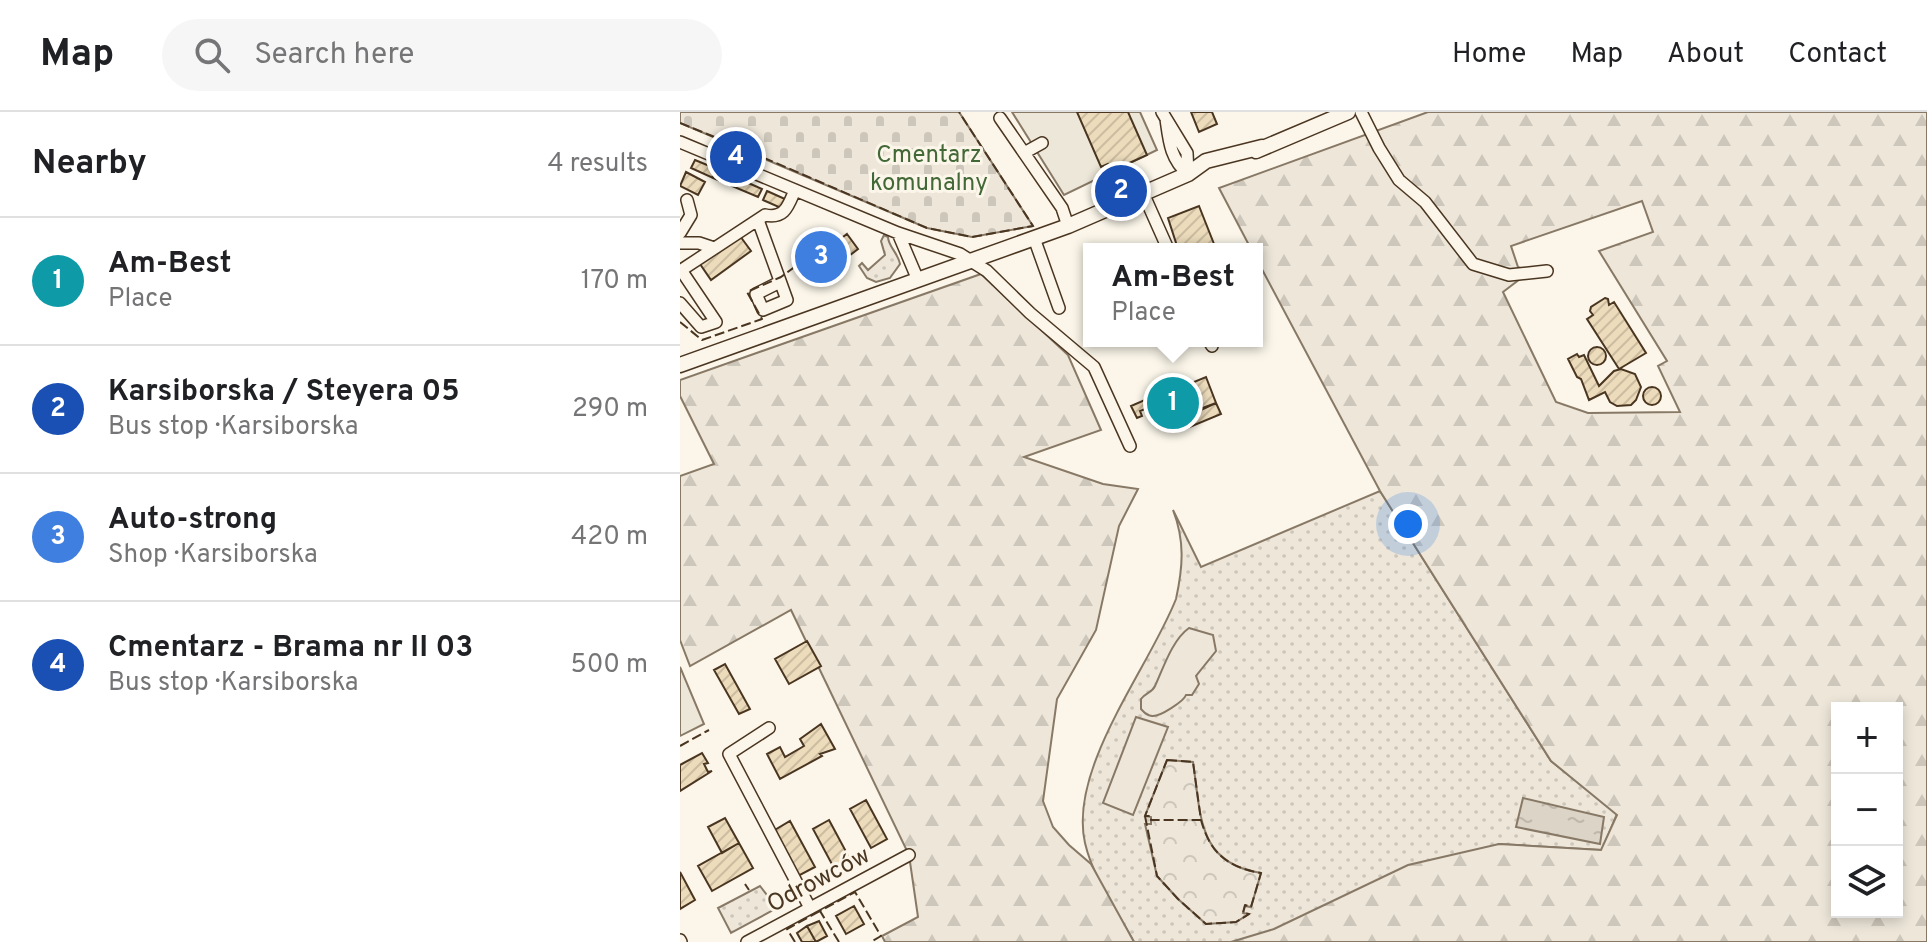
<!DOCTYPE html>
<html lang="en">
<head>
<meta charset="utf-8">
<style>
  :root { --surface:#fff; --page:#f6f6f6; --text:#202124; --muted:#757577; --line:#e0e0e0; --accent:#c62828 }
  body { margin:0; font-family:Overpass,sans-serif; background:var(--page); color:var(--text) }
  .controls { position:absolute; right:24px; bottom:24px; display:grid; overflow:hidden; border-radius:0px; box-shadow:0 4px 12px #0003 }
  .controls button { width:72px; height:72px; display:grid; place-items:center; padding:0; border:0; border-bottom:2px solid var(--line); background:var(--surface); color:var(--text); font:40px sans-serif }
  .you { position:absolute; left:728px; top:412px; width:28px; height:28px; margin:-20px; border:6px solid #fff; border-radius:50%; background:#1a73e8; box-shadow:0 0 0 12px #1a73e833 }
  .badge { display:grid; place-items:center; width:52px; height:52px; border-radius:50%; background:var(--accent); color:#fff; font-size:26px; font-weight:700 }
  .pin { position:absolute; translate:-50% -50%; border:4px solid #fff; box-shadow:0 2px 8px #0006 }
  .popup { position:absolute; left:403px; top:131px; width:180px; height:104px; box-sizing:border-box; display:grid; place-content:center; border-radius:0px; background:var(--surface); filter:drop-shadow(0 2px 6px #0005); font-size:26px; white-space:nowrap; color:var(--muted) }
  .popup b { font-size:30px; color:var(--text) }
  .popup::after { content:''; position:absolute; left:50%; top:100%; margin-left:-16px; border:16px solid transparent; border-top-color:var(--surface) }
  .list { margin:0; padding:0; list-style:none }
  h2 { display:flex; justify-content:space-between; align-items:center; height:104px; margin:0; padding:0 32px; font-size:34px }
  h2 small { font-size:26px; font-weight:400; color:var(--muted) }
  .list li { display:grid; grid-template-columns:52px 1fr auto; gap:24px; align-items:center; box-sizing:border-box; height:128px; padding:0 32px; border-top:2px solid var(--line) }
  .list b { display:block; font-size:30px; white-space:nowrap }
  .list p { margin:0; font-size:26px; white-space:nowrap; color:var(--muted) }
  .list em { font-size:26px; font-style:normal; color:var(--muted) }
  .icon { flex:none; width:44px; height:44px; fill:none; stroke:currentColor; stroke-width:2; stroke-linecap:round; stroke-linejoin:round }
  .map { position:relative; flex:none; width:1247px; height:830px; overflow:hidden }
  header { display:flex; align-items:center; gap:48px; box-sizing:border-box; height:112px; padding:0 40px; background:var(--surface); border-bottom:2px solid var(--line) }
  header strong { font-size:38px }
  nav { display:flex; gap:44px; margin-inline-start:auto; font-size:28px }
  .search { width:560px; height:72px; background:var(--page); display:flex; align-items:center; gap:20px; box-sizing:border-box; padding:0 28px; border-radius:44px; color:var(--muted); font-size:30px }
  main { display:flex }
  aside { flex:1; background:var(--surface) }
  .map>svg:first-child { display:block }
  .grass { fill:url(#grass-dots); stroke:#887966; stroke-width:2 }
  .forest { fill:url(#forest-firs); stroke:#887966; stroke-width:2; fill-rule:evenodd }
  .cemetery { fill:url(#cemetery-stones); stroke:#887966; stroke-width:2 }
  .park { fill:url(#park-crowns); stroke:#887966; stroke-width:2 }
  .garden { fill:#ede6d9; stroke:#887966; stroke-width:2 }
  .parking { fill:#ede7d9; stroke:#887966; stroke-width:2 }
  .water { fill:url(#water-ripples); stroke:#887966; stroke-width:2 }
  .building { fill:url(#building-hatch); stroke:#4a3520; stroke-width:2 }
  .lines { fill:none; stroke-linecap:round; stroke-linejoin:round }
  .minor-casing { stroke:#4a3520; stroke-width:14 }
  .major-casing { stroke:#4a3520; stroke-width:17 }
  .minor { stroke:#fbf6e9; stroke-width:11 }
  .major { stroke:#fbf6e9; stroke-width:14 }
  .fence { stroke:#4a3520; stroke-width:2; stroke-dasharray:10 4; stroke-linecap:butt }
  .labels { text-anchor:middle; stroke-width:6; stroke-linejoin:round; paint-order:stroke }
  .park-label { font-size:24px; fill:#436837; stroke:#fbf6e9 }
  .street-label { font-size:24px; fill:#4a3520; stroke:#fbf6e9 }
</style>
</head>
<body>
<header>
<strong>Map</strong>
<div class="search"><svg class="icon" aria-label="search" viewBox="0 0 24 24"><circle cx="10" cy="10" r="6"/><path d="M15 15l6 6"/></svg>Search here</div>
<nav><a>Home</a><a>Map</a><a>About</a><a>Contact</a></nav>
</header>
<main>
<aside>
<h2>Nearby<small>4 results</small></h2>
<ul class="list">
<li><span class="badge" style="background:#0f9aa8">1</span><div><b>Am-Best</b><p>Place</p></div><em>170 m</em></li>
<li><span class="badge" style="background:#1a4fb4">2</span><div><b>Karsiborska / Steyera 05</b><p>Bus stop · Karsiborska</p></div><em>290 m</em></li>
<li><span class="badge" style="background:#3f7fe0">3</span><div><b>Auto-strong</b><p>Shop · Karsiborska</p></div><em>420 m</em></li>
<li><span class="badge" style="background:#1a4fb4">4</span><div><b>Cmentarz - Brama nr II 03</b><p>Bus stop · Karsiborska</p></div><em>500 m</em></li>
</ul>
</aside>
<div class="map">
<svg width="1247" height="830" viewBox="0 0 1247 830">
  <defs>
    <pattern id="grass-dots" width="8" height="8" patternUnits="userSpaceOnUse" patternTransform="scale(2)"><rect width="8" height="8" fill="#ede6d9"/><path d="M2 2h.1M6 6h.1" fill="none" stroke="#cdc6ba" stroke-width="1.8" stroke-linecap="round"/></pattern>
    <pattern id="forest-firs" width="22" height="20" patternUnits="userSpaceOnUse" patternTransform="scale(2)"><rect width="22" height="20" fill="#ede6d9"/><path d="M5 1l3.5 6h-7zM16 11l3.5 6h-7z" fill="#cdc6ba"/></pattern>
    <pattern id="cemetery-stones" width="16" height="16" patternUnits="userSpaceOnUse" patternTransform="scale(2)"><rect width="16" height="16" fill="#ede6d9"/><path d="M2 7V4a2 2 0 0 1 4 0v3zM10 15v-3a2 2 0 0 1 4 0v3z" fill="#cdc6ba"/></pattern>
    <pattern id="park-crowns" width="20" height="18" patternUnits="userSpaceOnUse" patternTransform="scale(2)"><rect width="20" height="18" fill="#ede6d9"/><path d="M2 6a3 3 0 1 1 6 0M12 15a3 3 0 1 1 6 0" fill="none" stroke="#cdc6ba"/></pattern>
    <pattern id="water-ripples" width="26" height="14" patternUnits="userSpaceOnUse" patternTransform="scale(2)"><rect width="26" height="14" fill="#dcd4c6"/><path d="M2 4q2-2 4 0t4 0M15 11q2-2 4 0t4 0" fill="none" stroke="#beb7aa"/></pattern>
    <pattern id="building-hatch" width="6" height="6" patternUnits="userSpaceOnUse" patternTransform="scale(2)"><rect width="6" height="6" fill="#ecdcbc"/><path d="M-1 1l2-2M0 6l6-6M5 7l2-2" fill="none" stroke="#ccbda1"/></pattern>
  </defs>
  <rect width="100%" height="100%" fill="#fbf6e9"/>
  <path class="grass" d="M 204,123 L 208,125 C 208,134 218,141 220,152 L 210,166 L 196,170 L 187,166 L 179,154 L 182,151 L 188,158 L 205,143 L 201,129 Z
    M 700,379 L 871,649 L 937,702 L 922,738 L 819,732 L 580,830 L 454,830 C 437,799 413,766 405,731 C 388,656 469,556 496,487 C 503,455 505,429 493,398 L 521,455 Z
    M 80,774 L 97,796 L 51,821 L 38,796 Z"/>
  <path class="forest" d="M 748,0 L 1247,0 L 1247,830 L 551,830 L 594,817 L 728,753 L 819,732 L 921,738 L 937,703 L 871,649 L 700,379 L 577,148 L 577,137 L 571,137 L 539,76 ZM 962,89 L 973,120 L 919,139 L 987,249 L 978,254 L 1000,300 L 908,301 L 876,290 L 823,180 L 840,167 L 847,159 L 838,155 L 831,134 ZM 1157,596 L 1217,596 L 1217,800 L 1157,800 Z
    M 301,162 L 388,243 L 421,318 L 344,345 L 423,372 L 458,377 L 439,414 L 416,518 L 377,587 L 363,689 L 373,715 L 389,733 L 411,752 L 454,830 L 205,830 L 202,824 L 238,805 L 229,743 L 111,498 L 10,554 L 0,528 L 0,364 L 34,352 L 0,284 L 0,268 Z"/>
  <path class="cemetery" d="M 0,0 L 279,0 L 353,114 L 292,125 L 247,116 L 0,11 Z"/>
  <path class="park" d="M 487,648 L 513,650 C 521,703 517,751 581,761 L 571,795 L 565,794 L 563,801 L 569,802 L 556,810 L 526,812 L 498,787 L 477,764 L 465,712 L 471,712 L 471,705 L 465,704 Z"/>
  <path class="garden" d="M 509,516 L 533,523 L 536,539 L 516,564 L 519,572 L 512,583 L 506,583 C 504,589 480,605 472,604 C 466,603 465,601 461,597 L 461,587 C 466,580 472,581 475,574 C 483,557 492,528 509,516 Z
    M 456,605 L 488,615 L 453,703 L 423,691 Z"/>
  <path class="parking" d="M 332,0 L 460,0 L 477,38 L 384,83 Z
    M 0,555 L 24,612 L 0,624 Z"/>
  <path class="water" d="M 843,686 L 924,705 L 920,732 L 836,715 Z"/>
  <path class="building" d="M 397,0 L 448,0 L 467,43 L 436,57 L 428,52 L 421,55 Z
    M 511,0 L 532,0 L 537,12 L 519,20 Z
    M 15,48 L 37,57 L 33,66 L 11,56 Z
    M 37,57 L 82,77 L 78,85 L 33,66 Z
    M 6,60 L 25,70 L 18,83 L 0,74 Z
    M 87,79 L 105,87 L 101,96 L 83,88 Z
    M 519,94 L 536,137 L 498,137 L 488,106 Z
    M 167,122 L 178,137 L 139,167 L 127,152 Z
    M 60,124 L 71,139 L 31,168 L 20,152 Z
    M 925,186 L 928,187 L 929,193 L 934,190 L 966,241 L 939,257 L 907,207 L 913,203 L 910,199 L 911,195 Z
    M908 244a9 9 0 1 1 18 0a9 9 0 1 1-18 0Z
    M 897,242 L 899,245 L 904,243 L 919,274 L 934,259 L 941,257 L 955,262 L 961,275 L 956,288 L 951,293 L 937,294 L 930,290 L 925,280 L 909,288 L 901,267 L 897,265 L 888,247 Z
    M 526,265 L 536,291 L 520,297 L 509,272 Z
    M 509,271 L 520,299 L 479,316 L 467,287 Z
    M963 284a9 9 0 1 1 18 0a9 9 0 1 1-18 0Z
    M 467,287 L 470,295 L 460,299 L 462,304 L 457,306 L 451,294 Z
    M 536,291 L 541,302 L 505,317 L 501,307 Z
    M 127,529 L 141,554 L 109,572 L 95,547 Z
    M 45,552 L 70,597 L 59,602 L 34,558 Z
    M 141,612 L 155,637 L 140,642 L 142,644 L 100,667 L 87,642 L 100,635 L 105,645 L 124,634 L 120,627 Z
    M 22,641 L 28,651 L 24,652 L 28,660 L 32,659 L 0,679 L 0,653 Z
    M 186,688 L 207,727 L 191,736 L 170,697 Z
    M 45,706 L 59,731 L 42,741 L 28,715 Z
    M 149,708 L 170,747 L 154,756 L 133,717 Z
    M 110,709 L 135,755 L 118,764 L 93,719 Z
    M 59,731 L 73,756 L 32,779 L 18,754 Z
    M 0,760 L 15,788 L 0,797 Z
    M 174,794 L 184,812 L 166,822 L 156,804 Z
    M 139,809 L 147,824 L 136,830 L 127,814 Z
    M 127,814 L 136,830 L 122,830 L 117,821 Z"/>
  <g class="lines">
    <g class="minor-casing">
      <path id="minor" d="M 482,0 L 507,41 L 508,62
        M 681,0 L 699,36 L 719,68 L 745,90 L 793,152 L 829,163 L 867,159
        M 320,6 L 382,96 L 388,114
        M 486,7 C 489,28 490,47 508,62
        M 0,30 L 218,121 L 280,142 L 307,159 L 350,201 L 414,255 L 450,334
        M 344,41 L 362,31
        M 463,81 L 488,137
        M 78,108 L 107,188 L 83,198 L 76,182 L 100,170
        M 0,121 L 11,103 L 7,88
        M 218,121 L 238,168
        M 354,126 L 379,196
        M 0,131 L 19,131 L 34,136
        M 0,159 L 85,103 C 105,107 108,94 115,78
        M 0,191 L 21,215 L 36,210 L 1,158
        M 529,229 L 532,234
        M 89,616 L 49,642 L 130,796
        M 0,828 L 1,830
        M 67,830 L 229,743"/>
    </g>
    <g class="major-casing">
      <path id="major" d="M 576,39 L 668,0
        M 0,253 L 388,114 L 508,62 L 526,49 L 582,35"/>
    </g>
    <use href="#minor" class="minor"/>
    <use href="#major" class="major"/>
    <path class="fence" d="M 0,11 L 37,26
      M 45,29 L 247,116 L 292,125 L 353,114 L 279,0
      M 0,210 L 22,228 L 82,207 L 67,180 L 101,165 L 116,154 L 123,155
      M 0,634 L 29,618
      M 487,648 L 513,650 L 521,708 L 471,708 L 471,704 L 465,704 Z
      M 465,704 L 477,764 L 498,787 L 526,812 L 556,810 L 569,802 L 563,801 L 565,793 L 571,795 L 581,761 C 547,755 530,741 521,708
      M 65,772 L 69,778
      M 115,830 L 107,817 L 140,799
      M 159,830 L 140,799 L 175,780 L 201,824 L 191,830"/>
  </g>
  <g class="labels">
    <g class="park-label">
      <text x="249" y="50">Cmentarz<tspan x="249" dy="28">komunalny</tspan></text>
    </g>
    <g class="street-label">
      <text transform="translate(138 767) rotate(-28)" y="8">Odrowców</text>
    </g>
  </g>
</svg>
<div class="controls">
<button>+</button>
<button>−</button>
<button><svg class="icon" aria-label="layers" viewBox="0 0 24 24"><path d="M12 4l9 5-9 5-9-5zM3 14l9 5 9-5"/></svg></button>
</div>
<div class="you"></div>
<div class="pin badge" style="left:493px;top:291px;background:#0f9aa8">1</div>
<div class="popup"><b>Am-Best</b>Place</div>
<div class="pin badge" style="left:441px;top:79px;background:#1a4fb4">2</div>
<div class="pin badge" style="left:141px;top:145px;background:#3f7fe0">3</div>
<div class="pin badge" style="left:56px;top:45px;background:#1a4fb4">4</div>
</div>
</main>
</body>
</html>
